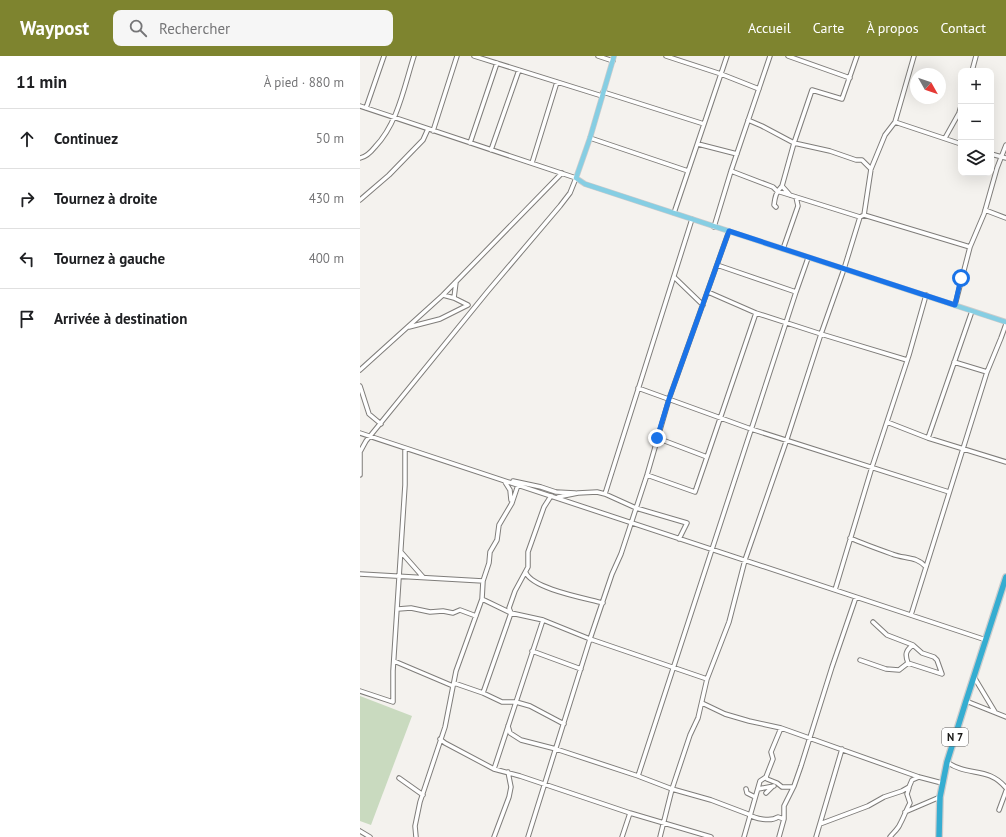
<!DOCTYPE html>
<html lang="fr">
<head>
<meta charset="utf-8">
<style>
  :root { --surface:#fff; --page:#f6f6f6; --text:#202124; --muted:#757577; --line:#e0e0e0; --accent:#7e842f }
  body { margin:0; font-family:"PT Sans",sans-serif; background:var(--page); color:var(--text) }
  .controls { position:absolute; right:12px; top:12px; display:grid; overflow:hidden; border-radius:8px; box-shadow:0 4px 16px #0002 }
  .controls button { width:36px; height:36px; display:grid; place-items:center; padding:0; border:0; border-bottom:1px solid var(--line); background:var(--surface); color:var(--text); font:20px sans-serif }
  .compass { position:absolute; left:550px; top:12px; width:36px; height:36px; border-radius:50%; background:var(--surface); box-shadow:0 4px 16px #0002; rotate:130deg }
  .stop { position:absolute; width:12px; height:12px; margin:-9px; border:3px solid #1a73e8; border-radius:50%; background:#fff }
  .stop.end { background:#1a73e8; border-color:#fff; box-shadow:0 1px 4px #0008 }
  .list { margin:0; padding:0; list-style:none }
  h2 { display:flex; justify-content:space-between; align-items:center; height:52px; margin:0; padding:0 16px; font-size:17px }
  h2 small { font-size:13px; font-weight:400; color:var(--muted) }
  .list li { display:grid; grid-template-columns:26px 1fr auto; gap:12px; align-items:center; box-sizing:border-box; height:60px; padding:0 16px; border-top:1px solid var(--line) }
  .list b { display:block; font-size:15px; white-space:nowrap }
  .list em { font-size:13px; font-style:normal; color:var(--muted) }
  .icon { flex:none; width:22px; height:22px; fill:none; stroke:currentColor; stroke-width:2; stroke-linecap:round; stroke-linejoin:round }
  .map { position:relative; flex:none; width:646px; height:781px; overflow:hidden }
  header { display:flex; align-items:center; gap:24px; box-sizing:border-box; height:56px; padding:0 20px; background:var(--accent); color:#fff }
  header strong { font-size:19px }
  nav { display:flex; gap:22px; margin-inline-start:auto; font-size:14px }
  .search { width:280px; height:36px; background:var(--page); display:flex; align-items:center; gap:10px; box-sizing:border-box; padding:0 14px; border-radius:8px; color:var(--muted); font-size:15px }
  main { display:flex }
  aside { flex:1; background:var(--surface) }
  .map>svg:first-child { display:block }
  .garden { fill:#c9dabf }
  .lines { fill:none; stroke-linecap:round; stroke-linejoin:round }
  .minor-casing { stroke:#7f7d7a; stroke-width:5.5 }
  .major-casing { stroke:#ccc; stroke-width:6 }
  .highway-casing { stroke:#ccc; stroke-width:8 }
  .minor { stroke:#fff; stroke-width:3.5 }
  .major { stroke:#86cee3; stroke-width:4.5 }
  .highway { stroke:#35add1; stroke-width:5.5 }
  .route { stroke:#1a73e8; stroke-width:5 }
  .labels { text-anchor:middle; stroke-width:4; stroke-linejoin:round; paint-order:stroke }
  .shield { fill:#fff; stroke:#5e5d5d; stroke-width:1 }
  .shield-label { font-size:11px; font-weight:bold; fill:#191817 }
</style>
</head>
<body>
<header>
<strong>Waypost</strong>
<div class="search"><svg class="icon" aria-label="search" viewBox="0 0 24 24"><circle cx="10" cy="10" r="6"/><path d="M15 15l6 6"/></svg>Rechercher</div>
<nav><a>Accueil</a><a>Carte</a><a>À propos</a><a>Contact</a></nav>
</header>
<main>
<aside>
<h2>11 min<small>À pied · 880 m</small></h2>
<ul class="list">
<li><svg class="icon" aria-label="ahead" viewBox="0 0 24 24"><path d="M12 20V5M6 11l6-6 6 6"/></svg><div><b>Continuez</b></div><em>50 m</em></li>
<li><svg class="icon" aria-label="right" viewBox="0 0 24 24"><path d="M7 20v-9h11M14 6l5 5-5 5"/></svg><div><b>Tournez à droite</b></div><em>430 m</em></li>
<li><svg class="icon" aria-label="left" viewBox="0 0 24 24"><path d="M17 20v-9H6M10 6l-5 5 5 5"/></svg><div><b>Tournez à gauche</b></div><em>400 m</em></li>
<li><svg class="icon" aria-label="arrive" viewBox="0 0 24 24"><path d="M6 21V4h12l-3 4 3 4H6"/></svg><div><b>Arrivée à destination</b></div></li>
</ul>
</aside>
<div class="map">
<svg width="646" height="781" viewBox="0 0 646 781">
  <rect width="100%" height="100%" fill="#f4f2ee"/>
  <path class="garden" d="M 0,640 L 52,660 L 11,769 L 0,765 Z"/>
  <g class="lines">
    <g class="minor-casing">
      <path id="minor" d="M 114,0 L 242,40
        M 238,0 L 253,5
        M 306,0 L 361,18 L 399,33
        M 428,0 L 490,22
        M 612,15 L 616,0
        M 243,36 L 344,68
        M 0,50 L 216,122 L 210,137 L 200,150 L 128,235 L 6,385 L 0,396 L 0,419
        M 6,52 L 24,0
        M 388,64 L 402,70 L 434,87 L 470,95 L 496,104 L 502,104 L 511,113
        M 535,66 L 601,88
        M 73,75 L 97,0
        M 230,82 L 328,115
        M 585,82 L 599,57 L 601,50
        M 110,87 L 137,7
        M 338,88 L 377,98
        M 131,94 L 159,14
        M 631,98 L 646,102
        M 0,102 C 6,101 11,96 15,91 C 38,67 44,31 54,0
        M 172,107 L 197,26
        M 371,115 L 413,131 L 417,135 L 500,161
        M 422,130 L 430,139
        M 0,144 L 29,119 L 63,84 L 68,73
        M 416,151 L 414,149 C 415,141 416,136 422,130 L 434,87 L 452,34 L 482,43 L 497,0
        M 625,154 L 646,162
        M 314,157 L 367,0
        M 504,159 L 610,191
        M 354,171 L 371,115 L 410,0
        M 423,193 L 438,150 L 436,141
        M 357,209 L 436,236
        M 314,221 L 343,249
        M 348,236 L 396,257 L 461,278 L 547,304
        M 83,239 L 94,242
        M 595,249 L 610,191 L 624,158 L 637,112 L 646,89
        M 49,271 L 80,263 L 108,249 L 94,242 L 96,226
        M 594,306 L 627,316
        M 0,314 L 83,239 L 202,117
        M 0,330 L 9,358 L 21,368
        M 278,332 L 391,373 L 589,436
        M 527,366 L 568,382 L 646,406
        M 0,377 L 626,584
        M 568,382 L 612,255
        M 347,401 L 396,257
        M 287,419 L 335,436 L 347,401 L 297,382
        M 153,425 L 181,431 L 196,436 L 215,437
        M 145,426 L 150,434 L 151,444
        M 245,438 L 332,163
        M 198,441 L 218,437 L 237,436 L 245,438 L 276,452 L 327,467 L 319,483
        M 490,482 C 504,488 518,493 532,498 C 544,503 557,500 566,511
        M 41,496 L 63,521
        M 166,517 C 174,533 225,542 243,547
        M 0,518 L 123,525
        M 475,534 L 512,411 L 549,299 L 566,239
        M 122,543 L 151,557 L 183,564 L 230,583 L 347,623
        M 38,553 L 51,552 L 70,556 L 83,555 L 93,557 L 100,554 L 116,560
        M 551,559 L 627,316 L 641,282 L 646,268
        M 513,566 L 527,579 L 553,589
        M 553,589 L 562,597 L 574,601 L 577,604 L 582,618 L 548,607 C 545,599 545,595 553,589 Z
        M 172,595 L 221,613
        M 500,604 L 526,613 L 539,614 L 548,607
        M 34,605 L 93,630
        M 614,621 L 635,656
        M 94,627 L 123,637 L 142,646 L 156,646 L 170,650 L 204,668
        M 0,635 L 33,646 L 33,615 L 45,429 L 45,392
        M 123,637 L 151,557 L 149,552 L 155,535 L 168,511 L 168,496 L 184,451 L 191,440 L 192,440
        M 606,645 L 646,661
        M 342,647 L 365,658 L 389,665 L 421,672 L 559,721 L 582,727
        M 148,670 L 150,677 L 161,684 L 196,693 L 278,720 L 312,733 L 351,744 L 388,758 C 395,763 411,766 418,761 L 424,763
        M 80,683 L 85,687 L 134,713 L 160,720 L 270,757 L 351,781
        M 587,706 C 608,721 628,710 646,732
        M 134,713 L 183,564
        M 278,720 L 436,236 L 448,202
        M 406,721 L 407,723 L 417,727 L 422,731 L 433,731
        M 39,722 L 63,739
        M 386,733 L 387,737 L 395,741
        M 398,733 L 414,730
        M 406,737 L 413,730
        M 639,754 L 646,735
        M 545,756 L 580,741
        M 460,768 L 508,750 L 524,741 L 542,735 L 549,731 L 552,724 L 559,721
        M 0,775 L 10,781
        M 56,781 L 55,770 L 60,746 L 85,671 L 96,615 L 122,543 L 123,525 L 129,507 L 130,496 L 137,484 L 139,469 L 152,447 L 158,429
        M 134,781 L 149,741 L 151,731 L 148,716
        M 168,781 L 230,583 L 252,518 L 261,498 L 287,419 L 309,343 L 369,175
        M 262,781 L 270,757
        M 300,781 L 312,733 L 330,679 L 338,662 L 347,623 L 369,566 L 385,504 L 427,383 L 461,278 L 484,213 L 500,161 L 504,159 L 511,113 L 525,79 L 535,66 L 554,0
        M 384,781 L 400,725 L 406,721 L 413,703 L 411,696 L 421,672
        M 419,781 L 424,763 L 424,750 L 434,730 L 441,710 L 472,611 L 496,541
        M 456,781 L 482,693
        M 530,781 C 533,777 539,772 540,768 C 544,761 546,754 550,747 L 547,738 L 549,732"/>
    </g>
    <g class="major-casing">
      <path id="major" d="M 254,0 L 230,82 L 216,122 L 225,128 L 646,266"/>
    </g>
    <g class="highway-casing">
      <path id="highway" d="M 579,781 L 580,741 L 587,706 L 606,645 L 646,521"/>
    </g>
    <use href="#minor" class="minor"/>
    <use href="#major" class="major"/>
    <use href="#highway" class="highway"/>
  </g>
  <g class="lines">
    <path class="route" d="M 297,382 L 309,343 L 369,175 L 595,249 L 601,222"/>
  </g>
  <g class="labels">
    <rect class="shield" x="582" y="672" width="26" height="18" rx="3"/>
    <g class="shield-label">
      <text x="595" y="685">N 7</text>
    </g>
  </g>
</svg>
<div class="controls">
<button>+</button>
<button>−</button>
<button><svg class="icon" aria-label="layers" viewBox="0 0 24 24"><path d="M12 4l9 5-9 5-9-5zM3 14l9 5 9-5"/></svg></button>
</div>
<svg class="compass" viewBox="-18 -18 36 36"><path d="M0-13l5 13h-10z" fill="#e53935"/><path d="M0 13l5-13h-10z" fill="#757577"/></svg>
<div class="stop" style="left:601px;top:222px"></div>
<div class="stop end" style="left:297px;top:382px"></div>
</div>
</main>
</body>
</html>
